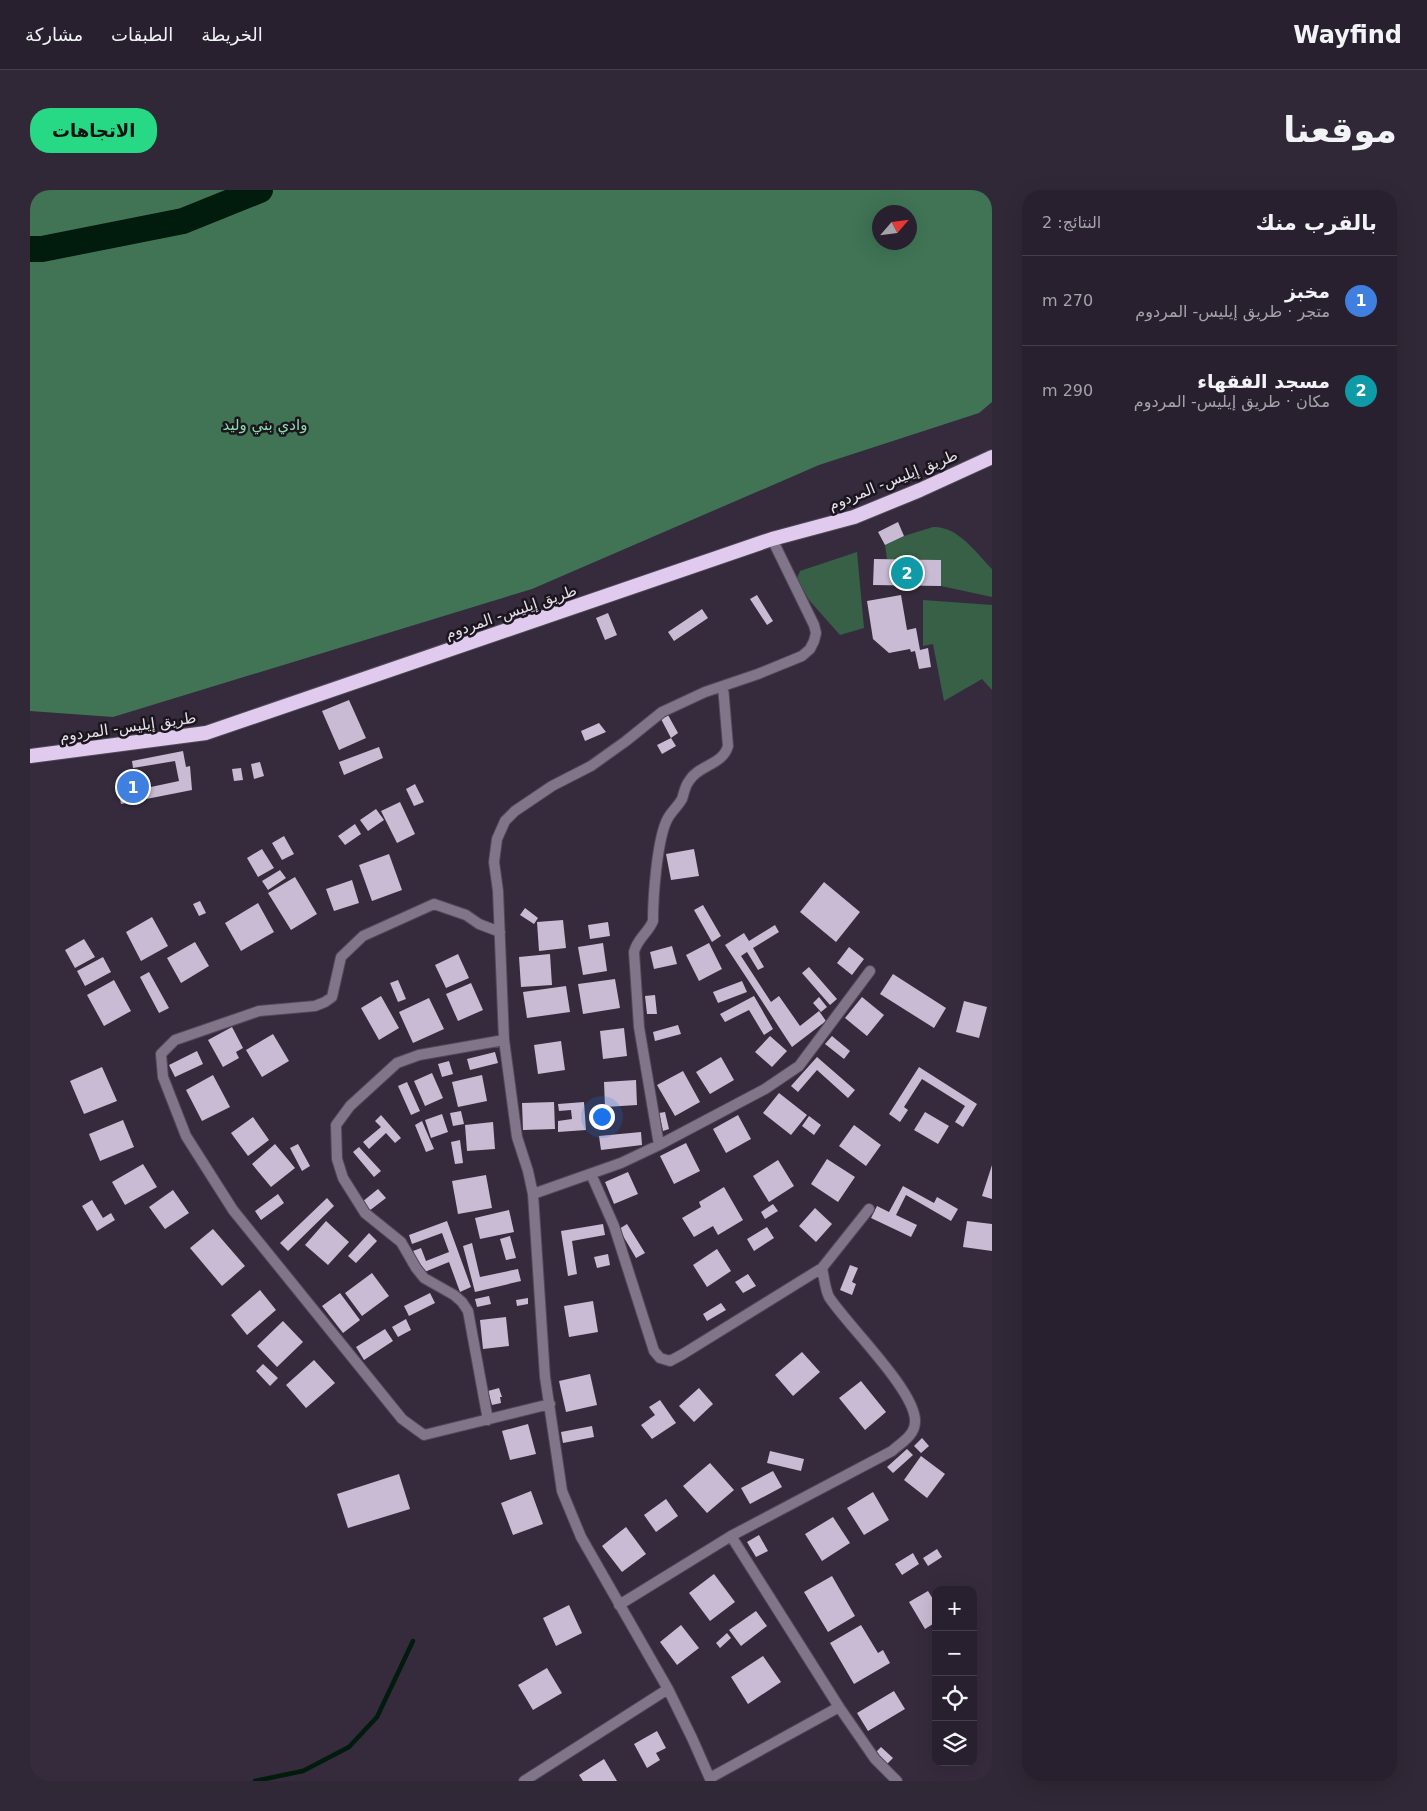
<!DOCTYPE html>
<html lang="ar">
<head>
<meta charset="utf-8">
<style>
  :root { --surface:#28202e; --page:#302836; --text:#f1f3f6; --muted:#a5a3aa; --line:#443e4a; --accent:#27d885 }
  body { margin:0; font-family:"DejaVu Sans",Cairo,sans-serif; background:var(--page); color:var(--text); direction:rtl }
  .controls { position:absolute; right:15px; bottom:15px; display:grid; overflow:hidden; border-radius:10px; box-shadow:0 5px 20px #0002 }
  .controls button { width:45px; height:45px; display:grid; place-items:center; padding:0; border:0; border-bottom:1px solid var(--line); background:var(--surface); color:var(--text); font:25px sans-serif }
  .compass { position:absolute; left:842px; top:15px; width:45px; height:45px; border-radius:50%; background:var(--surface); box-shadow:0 5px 20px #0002; rotate:62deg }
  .you { position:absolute; left:571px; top:926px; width:18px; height:18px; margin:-12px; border:4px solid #fff; border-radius:50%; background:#1a73e8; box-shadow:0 0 0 8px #1a73e833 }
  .badge { display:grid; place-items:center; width:32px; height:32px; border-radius:50%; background:var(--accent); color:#fff; font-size:16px; font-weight:700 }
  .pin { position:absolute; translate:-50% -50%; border:2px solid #fff; box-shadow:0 1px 5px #0006 }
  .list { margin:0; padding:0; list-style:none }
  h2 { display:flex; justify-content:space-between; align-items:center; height:65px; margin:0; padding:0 20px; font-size:21px }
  h2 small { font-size:16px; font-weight:400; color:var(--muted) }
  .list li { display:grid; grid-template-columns:32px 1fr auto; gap:15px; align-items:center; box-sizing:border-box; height:90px; padding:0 20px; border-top:1px solid var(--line) }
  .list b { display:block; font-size:19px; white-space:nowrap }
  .list p { margin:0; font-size:16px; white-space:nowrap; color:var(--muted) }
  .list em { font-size:16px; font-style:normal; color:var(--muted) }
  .icon { flex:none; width:28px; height:28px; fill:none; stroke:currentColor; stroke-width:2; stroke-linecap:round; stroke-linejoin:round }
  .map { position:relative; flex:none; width:962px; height:1591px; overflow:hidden; direction:ltr; border-radius:20px }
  header { display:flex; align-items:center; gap:30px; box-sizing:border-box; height:70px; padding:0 25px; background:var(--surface); border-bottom:1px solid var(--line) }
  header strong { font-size:24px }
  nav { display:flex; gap:28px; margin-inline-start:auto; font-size:18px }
  .intro { display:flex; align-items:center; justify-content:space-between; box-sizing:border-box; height:120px; padding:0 30px }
  h1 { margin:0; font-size:35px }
  .button { padding:12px 22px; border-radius:20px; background:var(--accent); color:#111; font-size:18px; font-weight:700 }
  main { display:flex; gap:30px; padding:0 30px }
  aside { flex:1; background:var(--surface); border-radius:20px; box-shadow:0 5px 20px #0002 }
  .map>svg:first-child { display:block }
  .green { fill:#376047 }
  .forest { fill:#407455; fill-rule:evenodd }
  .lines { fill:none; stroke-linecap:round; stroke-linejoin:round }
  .stream { stroke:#011b0d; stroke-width:4.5 }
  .river { stroke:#011b0d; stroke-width:26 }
  .building { fill:#c9bbd3 }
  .minor-casing { stroke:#524859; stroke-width:12 }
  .trunk-casing { stroke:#524859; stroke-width:16 }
  .minor { stroke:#817589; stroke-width:10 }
  .trunk { stroke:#e0caee; stroke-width:14 }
  .labels { text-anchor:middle; stroke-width:5; stroke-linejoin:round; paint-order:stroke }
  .park-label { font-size:15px; fill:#8cdcab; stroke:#1b161e }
  .street-label { font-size:15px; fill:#e7e0ec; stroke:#1b161e }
</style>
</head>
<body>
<header>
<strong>Wayfind</strong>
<nav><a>الخريطة</a><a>الطبقات</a><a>مشاركة</a></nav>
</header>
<div class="intro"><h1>موقعنا</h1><a class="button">الاتجاهات</a></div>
<main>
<aside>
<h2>بالقرب منك<small>النتائج: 2</small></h2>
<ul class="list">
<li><span class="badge" style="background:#3f7fe0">1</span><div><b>مخبز</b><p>متجر · طريق إيليس- المردوم</p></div><em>270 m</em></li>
<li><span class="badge" style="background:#0f9aa8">2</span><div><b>مسجد الفقهاء</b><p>مكان · طريق إيليس- المردوم</p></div><em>290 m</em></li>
</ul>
</aside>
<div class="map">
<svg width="962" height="1591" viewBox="0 0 962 1591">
  <rect width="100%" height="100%" fill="#362b3d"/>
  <path class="green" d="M 903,337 C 928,336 946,363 962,379 L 962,407 L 911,396 L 911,370 L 857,369 L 855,355 L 874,346 Z
    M 827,362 L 834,438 L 810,445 L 779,410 L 767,388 L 770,381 Z
    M 893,410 L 962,415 L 962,500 L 952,489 L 914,511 L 903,454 L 893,456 Z"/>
  <path class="forest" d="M 0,0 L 962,0 L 962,212 L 949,223 L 789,275 L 502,399 L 83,527 L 0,521 ZM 849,22 L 879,22 L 879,52 L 849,52 Z"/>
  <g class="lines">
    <path class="stream" d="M 225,1591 L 273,1581 L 319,1557 L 347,1527 L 383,1451"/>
    <path class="river" d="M 0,59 L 12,59 L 153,31 L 230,0"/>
  </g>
  <path class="building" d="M 868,332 L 874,346 L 855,355 L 848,342 Z
    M 844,369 L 911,370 L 911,396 L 843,395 Z
    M 727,405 L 743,431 L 737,435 L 720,409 Z
    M 871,405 L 877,440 L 886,438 L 890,460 L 898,458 L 901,477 L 889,479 L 885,461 L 881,462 L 880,459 L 859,463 L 843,449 L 837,411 Z
    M 672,419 L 678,428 L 644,451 L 638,442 Z
    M 578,423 L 587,445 L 575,450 L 566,428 Z
    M 319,510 L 336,548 L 309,560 L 292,521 Z
    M 638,525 L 648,543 L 641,548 L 631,529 Z
    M 569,533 L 576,542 L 555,551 L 551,541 Z
    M 641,548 L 646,556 L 632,564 L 627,555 Z
    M 349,557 L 353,568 L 314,585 L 309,572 Z
    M 153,561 L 156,577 L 160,576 L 162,600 L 91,614 L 87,592 L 99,590 L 102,601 L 149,591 L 145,571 L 103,578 L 102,571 Z
    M 230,572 L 234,586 L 224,589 L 221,574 Z
    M 211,578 L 213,590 L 204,591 L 202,579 Z
    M 385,594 L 394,612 L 384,616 L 376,599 Z
    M 370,612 L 385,644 L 367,653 L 351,621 Z
    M 346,619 L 354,630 L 338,641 L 330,630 Z
    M 325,634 L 331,644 L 315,655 L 308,646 Z
    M 254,646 L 264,664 L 252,670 L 242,653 Z
    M 232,659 L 244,678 L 228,687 L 217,668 Z
    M 664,659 L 669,686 L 641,690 L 636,664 Z
    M 359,664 L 372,700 L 342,711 L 329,675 Z
    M 250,680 L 256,688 L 238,700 L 232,691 Z
    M 265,687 L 287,724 L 261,740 L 238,703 Z
    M 322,690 L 329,713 L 304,721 L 296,699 Z
    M 794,692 L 830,722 L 806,752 L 770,722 Z
    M 170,711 L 176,723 L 169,726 L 163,714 Z
    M 228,713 L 244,742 L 211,761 L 195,733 Z
    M 673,715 L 691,746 L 682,752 L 664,720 Z
    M 495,718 L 508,728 L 504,734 L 490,725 Z
    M 122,727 L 138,756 L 111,771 L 96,742 Z
    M 533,730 L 536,758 L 509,761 L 507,732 Z
    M 578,732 L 580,746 L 560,749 L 558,735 Z
    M 745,735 L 749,742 L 723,758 L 734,777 L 728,780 L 717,762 L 711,766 L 741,812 L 749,806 L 770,836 L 789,821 L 796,831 L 762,857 L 695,755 L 714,743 L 719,751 Z
    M 54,749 L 65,767 L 45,778 L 35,760 Z
    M 165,752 L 179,776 L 151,793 L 137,768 Z
    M 573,753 L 577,781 L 553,785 L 548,757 Z
    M 679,753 L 692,779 L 669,791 L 656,765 Z
    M 642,756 L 647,774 L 624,779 L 620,762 Z
    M 819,757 L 834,769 L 822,785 L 807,773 Z
    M 428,764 L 439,788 L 416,798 L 405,775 Z
    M 520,764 L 522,795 L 491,797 L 489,767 Z
    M 73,767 L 81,782 L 55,796 L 47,781 Z
    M 779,777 L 807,809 L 800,815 L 772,783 Z
    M 119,782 L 139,818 L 129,823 L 110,787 Z
    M 863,784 L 916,818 L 904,838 L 850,804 Z
    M 585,789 L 590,818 L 553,824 L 548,794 Z
    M 84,790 L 101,821 L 74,836 L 57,805 Z
    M 368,790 L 376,809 L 368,812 L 360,793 Z
    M 712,791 L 717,802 L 688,813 L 683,802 Z
    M 441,793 L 453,820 L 428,831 L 416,804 Z
    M 536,796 L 540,822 L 497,828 L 493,802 Z
    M 625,805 L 627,824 L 617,824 L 615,806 Z
    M 351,806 L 369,838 L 349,850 L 331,818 Z
    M 724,806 L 743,839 L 734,845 L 719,820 L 695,832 L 690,824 Z
    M 789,807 L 797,817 L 791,822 L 783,813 Z
    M 832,807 L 854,825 L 837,846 L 815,828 Z
    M 399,808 L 414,839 L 383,853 L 369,822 Z
    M 934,811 L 957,817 L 949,848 L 926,842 Z
    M 648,835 L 651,844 L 625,851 L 623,842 Z
    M 202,837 L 213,858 L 206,862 L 209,868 L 193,877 L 178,850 Z
    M 594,838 L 597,866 L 573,869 L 570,841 Z
    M 243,844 L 259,871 L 232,887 L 216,860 Z
    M 740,846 L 757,861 L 742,877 L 725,862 Z
    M 802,846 L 820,861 L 814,869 L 795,854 Z
    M 531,851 L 535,880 L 508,884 L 504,855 Z
    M 167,861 L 173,874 L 145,887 L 139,875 Z
    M 465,862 L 468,873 L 440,880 L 437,869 Z
    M 691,867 L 704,890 L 680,904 L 666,882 Z
    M 787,867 L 825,900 L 818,908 L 787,880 L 768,902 L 761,896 Z
    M 419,871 L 423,884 L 412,887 L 408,874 Z
    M 72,877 L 87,911 L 54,924 L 40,891 Z
    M 889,877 L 947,914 L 933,937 L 925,932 L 935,916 L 892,889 L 874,917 L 878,920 L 870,932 L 859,924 Z
    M 653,881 L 670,912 L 645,926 L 627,895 Z
    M 402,883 L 413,908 L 395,916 L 384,891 Z
    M 183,885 L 200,917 L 172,931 L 156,900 Z
    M 452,885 L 457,911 L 428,917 L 422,892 Z
    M 606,890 L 607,915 L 575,917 L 574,892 Z
    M 377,892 L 390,921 L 381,925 L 368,896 Z
    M 749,903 L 777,925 L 761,945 L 733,923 Z
    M 524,912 L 525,939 L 493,940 L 492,913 Z
    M 554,912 L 556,940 L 528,942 L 528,931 L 542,929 L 541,920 L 529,921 L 528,914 Z
    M 431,921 L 434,934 L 423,936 L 420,923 Z
    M 635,922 L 639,939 L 633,941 L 629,923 Z
    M 895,922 L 919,936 L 908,954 L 884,940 Z
    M 412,924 L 418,942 L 401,948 L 395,930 Z
    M 351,925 L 371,948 L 365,953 L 356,943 L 339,959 L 333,952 L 351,937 L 345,931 Z
    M 708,925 L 721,949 L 696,963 L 683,939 Z
    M 779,926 L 791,935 L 784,945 L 772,936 Z
    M 223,927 L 239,950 L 218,966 L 201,943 Z
    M 93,930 L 104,957 L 70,971 L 59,944 Z
    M 392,931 L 404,959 L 396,962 L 385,935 Z
    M 463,932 L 465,959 L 437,961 L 435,935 Z
    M 824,935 L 851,955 L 836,976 L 809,956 Z
    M 611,942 L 612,955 L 571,960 L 569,946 Z
    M 430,950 L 433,973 L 425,974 L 421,952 Z
    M 656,953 L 670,981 L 644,994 L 630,966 Z
    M 245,954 L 265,978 L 241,997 L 222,974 Z
    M 268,954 L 280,976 L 272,981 L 260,958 Z
    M 329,957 L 351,981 L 344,987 L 323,962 Z
    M 797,969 L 825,987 L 808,1012 L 781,994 Z
    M 748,970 L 764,996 L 739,1012 L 723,986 Z
    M 113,974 L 127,997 L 95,1015 L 82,992 Z
    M 962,975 L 962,1009 L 952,1006 Z
    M 598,982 L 608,1004 L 584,1014 L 575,992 Z
    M 456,985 L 462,1018 L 428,1024 L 422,991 Z
    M 873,996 L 904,1013 L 907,1007 L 928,1019 L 921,1031 L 876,1005 L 866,1025 L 887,1035 L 881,1047 L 841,1028 L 847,1016 L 859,1022 Z
    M 694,997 L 713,1030 L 688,1045 L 683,1036 L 664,1047 L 652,1028 L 671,1017 L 669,1012 Z
    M 348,999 L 356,1008 L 339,1021 L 332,1012 Z
    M 143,1000 L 159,1023 L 135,1039 L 119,1017 Z
    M 248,1004 L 254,1013 L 231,1030 L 225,1021 Z
    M 297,1008 L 304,1016 L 258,1061 L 250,1053 Z
    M 62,1010 L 73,1028 L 81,1023 L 85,1030 L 67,1041 L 52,1016 Z
    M 743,1014 L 748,1021 L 735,1029 L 731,1022 Z
    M 785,1018 L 802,1034 L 786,1052 L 769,1036 Z
    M 479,1020 L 484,1042 L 450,1049 L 445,1028 Z
    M 296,1031 L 319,1052 L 298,1075 L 275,1055 Z
    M 417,1031 L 441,1097 L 430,1102 L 419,1072 L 392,1083 L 383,1061 L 391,1058 L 396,1071 L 419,1062 L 412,1043 L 382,1054 L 379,1045 Z
    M 937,1031 L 962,1034 L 962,1061 L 933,1057 Z
    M 573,1034 L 575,1045 L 542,1051 L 547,1084 L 538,1086 L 531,1041 Z
    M 597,1034 L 615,1063 L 606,1068 L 589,1039 Z
    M 737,1037 L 744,1048 L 724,1061 L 717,1049 Z
    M 183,1039 L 215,1076 L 192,1096 L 160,1058 Z
    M 339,1043 L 347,1051 L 326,1073 L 318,1066 Z
    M 480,1046 L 486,1068 L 476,1070 L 470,1049 Z
    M 442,1053 L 450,1087 L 488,1079 L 491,1091 L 445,1102 L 433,1056 Z
    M 687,1059 L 701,1081 L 677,1097 L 663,1075 Z
    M 578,1064 L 580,1075 L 567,1078 L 564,1067 Z
    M 820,1075 L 828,1078 L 822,1092 L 826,1094 L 822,1105 L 810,1100 Z
    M 342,1083 L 359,1106 L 332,1126 L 315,1103 Z
    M 718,1084 L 726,1096 L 713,1103 L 705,1092 Z
    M 230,1100 L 246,1120 L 217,1145 L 201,1125 Z
    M 310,1103 L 330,1130 L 313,1143 L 292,1116 Z
    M 400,1103 L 405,1113 L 379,1126 L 374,1116 Z
    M 459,1106 L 461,1114 L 447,1117 L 445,1109 Z
    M 498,1108 L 498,1114 L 487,1116 L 486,1110 Z
    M 563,1111 L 568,1142 L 539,1147 L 534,1116 Z
    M 691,1113 L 696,1120 L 677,1131 L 673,1124 Z
    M 476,1127 L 479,1156 L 453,1159 L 450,1130 Z
    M 376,1129 L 381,1140 L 368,1147 L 362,1137 Z
    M 253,1131 L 273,1152 L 247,1177 L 227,1156 Z
    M 355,1139 L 363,1151 L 334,1170 L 326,1157 Z
    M 772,1162 L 790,1182 L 763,1206 L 745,1185 Z
    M 284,1170 L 305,1193 L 276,1218 L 256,1195 Z
    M 233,1174 L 248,1188 L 240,1196 L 226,1181 Z
    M 560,1184 L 567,1215 L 536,1222 L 529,1191 Z
    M 831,1191 L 856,1222 L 835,1240 L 809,1208 Z
    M 469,1198 L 472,1207 L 470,1207 L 471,1213 L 462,1215 L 458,1201 Z
    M 669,1198 L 683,1214 L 664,1232 L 649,1216 Z
    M 630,1210 L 646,1233 L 622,1249 L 611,1235 L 625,1225 L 619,1217 Z
    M 498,1234 L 506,1264 L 480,1270 L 472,1241 Z
    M 562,1236 L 564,1247 L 533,1253 L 531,1242 Z
    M 892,1248 L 899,1256 L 891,1263 L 884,1256 Z
    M 877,1259 L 883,1265 L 863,1283 L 857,1277 Z
    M 740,1261 L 774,1269 L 771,1281 L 737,1273 Z
    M 891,1266 L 915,1284 L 897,1308 L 874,1290 Z
    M 680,1273 L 704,1300 L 677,1323 L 653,1296 Z
    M 743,1281 L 752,1297 L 720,1314 L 711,1298 Z
    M 369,1284 L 380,1319 L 318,1338 L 307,1304 Z
    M 501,1301 L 513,1334 L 483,1345 L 471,1313 Z
    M 843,1302 L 859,1330 L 834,1345 L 817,1318 Z
    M 636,1309 L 648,1326 L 626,1342 L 614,1325 Z
    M 803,1327 L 820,1353 L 792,1371 L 775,1344 Z
    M 596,1337 L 616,1364 L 592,1382 L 572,1356 Z
    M 729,1345 L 738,1361 L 726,1367 L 717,1352 Z
    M 907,1359 L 912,1367 L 898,1376 L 893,1368 Z
    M 883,1363 L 889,1374 L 872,1385 L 865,1374 Z
    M 684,1384 L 705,1412 L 680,1431 L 659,1403 Z
    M 802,1386 L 825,1426 L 798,1442 L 774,1402 Z
    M 898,1401 L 906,1414 L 906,1432 L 895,1439 L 879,1412 Z
    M 539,1415 L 552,1443 L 526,1456 L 513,1428 Z
    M 726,1421 L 737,1436 L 711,1456 L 699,1440 Z
    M 651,1435 L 669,1458 L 647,1475 L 630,1452 Z
    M 831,1435 L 848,1463 L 853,1460 L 860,1473 L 824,1494 L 800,1453 Z
    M 697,1443 L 701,1448 L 690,1458 L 686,1453 Z
    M 733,1466 L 751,1492 L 718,1514 L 701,1487 Z
    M 517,1478 L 532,1503 L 503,1520 L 488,1495 Z
    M 864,1501 L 875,1519 L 838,1541 L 827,1523 Z
    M 627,1541 L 636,1558 L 626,1563 L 630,1570 L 617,1578 L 604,1554 Z
    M 851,1557 L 863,1568 L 857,1574 L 845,1563 Z
    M 574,1569 L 587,1591 L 553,1591 L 549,1585 Z"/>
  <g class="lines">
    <g class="minor-casing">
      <path id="minor" d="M 470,742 L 449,734 L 436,725 L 404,714 L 333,746 L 311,767 L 302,807 L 295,812 L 285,816 L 229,821 L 145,850 L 131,864 L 133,887 L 156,946 L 203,1020 L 372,1229 L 394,1245 L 520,1214
        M 629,955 L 609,837 L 604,762 C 607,749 618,743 623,731 C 623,708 627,647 638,628 C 642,621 648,616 652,609 C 654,603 655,596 659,591 C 668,575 693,575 698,556 L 693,496
        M 561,984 L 584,1036 L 624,1161 L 630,1168 L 640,1171 L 653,1164 L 792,1078
        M 503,1004 L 591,973 L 629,955 L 735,899 L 769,876 L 840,781
        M 458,1230 L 438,1121 L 432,1112 L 424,1105 L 394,1088 L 386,1078 L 371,1052 L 335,1023 L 313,988 L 307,969 L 306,935 L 320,916 L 367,873 L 389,865 L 474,850
        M 701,1346 L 809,1517 L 845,1569 L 867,1591
        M 589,1415 L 701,1346 L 862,1261 C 871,1253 885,1245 885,1232 C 887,1202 817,1135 799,1107 C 795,1099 794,1087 792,1078 L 839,1019
        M 680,1588 L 809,1517
        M 494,1591 L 638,1499
        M 681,1591 L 662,1548 L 638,1499 L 551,1347 L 532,1301 L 515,1187 L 503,1004 L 498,981 L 487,947 L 474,850 L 468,701 L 464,672 L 467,649 L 475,631 L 485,621 L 522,596 L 561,576 L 596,551 L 632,522 L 675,502 L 728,484 L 772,466 L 780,459 L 784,451 L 786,443 L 784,435 L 742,349"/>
    </g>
    <g class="trunk-casing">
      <path id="trunk" d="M 0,566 L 176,543 L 742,349 L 824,327 L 890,300 L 962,267"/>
    </g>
    <use href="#minor" class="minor"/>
    <use href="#trunk" class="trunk"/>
  </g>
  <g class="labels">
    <g class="park-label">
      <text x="235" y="240">وادي بني وليد</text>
    </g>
    <g class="street-label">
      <text transform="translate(863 290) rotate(-22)" y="5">طريق إيليس- المردوم</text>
      <text transform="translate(481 422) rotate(-19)" y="5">طريق إيليس- المردوم</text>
      <text transform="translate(98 537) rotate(-8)" y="5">طريق إيليس- المردوم</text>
    </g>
  </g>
</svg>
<div class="controls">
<button>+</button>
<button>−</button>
<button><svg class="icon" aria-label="locate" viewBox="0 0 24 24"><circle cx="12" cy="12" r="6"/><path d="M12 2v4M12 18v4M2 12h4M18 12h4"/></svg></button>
<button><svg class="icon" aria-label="layers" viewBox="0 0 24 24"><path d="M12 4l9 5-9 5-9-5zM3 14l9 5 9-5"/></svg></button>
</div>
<svg class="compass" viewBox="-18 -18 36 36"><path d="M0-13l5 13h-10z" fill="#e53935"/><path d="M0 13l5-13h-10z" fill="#a5a3aa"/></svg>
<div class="you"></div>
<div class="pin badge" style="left:103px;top:597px;background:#3f7fe0">1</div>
<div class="pin badge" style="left:877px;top:383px;background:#0f9aa8">2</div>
</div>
</main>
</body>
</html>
